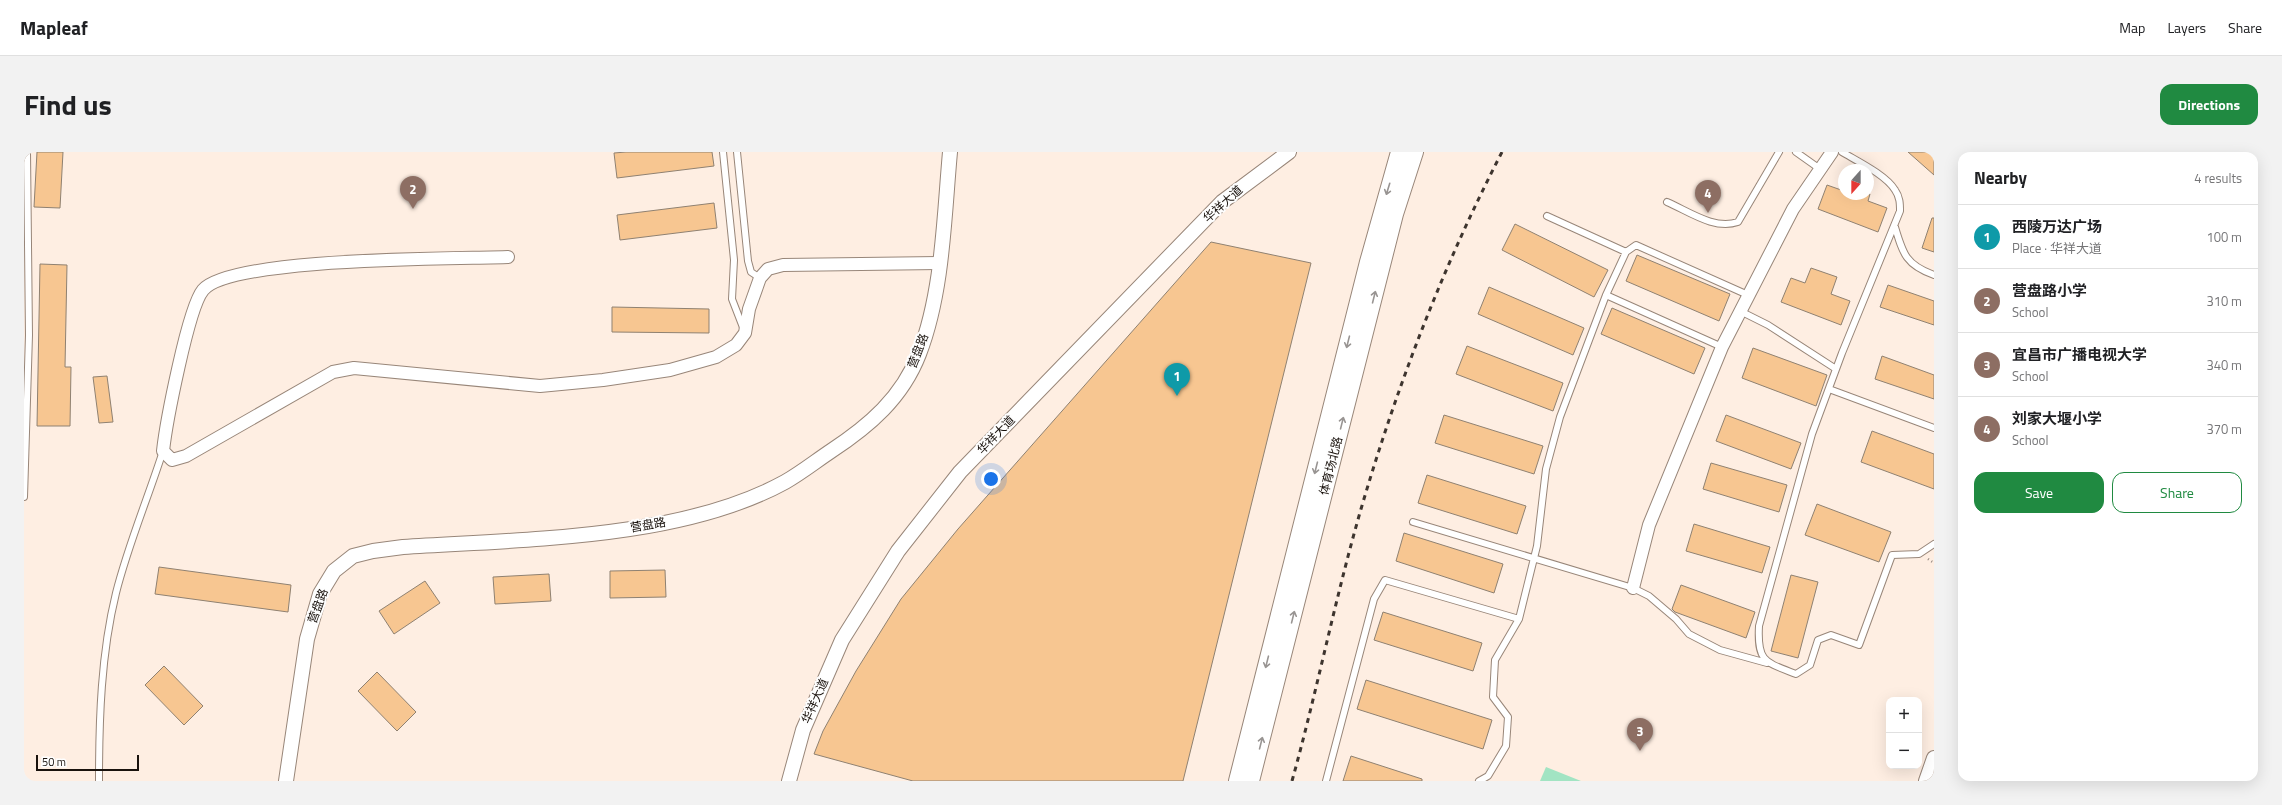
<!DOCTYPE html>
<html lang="en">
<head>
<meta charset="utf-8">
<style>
  :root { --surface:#fff; --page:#f2f2f2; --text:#202124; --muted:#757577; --line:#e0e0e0; --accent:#208a41 }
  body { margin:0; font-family:"Titillium Web","Noto Sans SC",sans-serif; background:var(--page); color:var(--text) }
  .controls { position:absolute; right:12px; bottom:12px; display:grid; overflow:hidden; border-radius:8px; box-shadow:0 4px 16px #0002 }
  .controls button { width:36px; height:36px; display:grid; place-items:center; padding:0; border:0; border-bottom:1px solid var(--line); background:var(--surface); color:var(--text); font:20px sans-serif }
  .compass { position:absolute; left:1814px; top:12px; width:36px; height:36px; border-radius:50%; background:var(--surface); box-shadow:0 4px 16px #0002; rotate:201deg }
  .scale { position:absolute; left:12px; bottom:10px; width:103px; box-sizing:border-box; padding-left:4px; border:2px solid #19120d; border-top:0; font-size:11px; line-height:14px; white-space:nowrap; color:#19120d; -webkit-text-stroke:3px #fefefe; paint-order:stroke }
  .you { position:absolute; left:967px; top:327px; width:14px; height:14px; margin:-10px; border:3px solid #fff; border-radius:50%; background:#1a73e8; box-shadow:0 0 0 6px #1a73e833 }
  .badge { display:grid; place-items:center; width:26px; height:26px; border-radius:50%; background:var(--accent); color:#fff; font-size:13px; font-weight:700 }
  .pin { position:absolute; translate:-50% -33px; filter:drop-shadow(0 1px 2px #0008) }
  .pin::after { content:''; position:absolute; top:21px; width:14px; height:12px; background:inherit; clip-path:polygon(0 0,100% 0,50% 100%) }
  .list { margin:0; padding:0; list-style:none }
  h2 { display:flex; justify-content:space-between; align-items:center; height:52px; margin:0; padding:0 16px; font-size:17px }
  h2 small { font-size:13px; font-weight:400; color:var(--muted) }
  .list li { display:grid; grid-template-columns:26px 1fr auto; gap:12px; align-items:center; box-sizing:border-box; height:64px; padding:0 16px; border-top:1px solid var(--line) }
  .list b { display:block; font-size:15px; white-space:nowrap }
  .list p { margin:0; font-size:13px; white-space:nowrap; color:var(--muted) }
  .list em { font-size:13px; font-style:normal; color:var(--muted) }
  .actions { display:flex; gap:8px; padding:12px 16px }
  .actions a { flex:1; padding:9px 0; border:1px solid var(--accent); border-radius:12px; text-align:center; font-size:14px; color:var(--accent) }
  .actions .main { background:var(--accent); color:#fff }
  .map { position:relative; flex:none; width:1910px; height:629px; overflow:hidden; border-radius:12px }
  header { display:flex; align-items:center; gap:24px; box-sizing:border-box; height:56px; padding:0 20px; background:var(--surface); border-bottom:1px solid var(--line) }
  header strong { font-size:19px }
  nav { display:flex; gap:22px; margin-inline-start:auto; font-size:14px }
  .intro { display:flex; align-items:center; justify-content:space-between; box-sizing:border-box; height:96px; padding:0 24px }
  h1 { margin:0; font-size:28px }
  .button { padding:10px 18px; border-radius:12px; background:var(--accent); color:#fff; font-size:14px; font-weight:700 }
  main { display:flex; gap:24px; padding:0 24px }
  aside { flex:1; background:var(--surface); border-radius:12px; box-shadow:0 4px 16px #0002 }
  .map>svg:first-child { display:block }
  .green { fill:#a2e4c3 }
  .building { fill:#f7c691; stroke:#8f8171 }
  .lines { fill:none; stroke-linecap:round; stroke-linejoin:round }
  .service-casing { stroke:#988679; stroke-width:8 }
  .minor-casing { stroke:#988679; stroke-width:14 }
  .tertiary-casing { stroke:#988679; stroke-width:16 }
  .secondary-casing { stroke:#988679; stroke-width:18 }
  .path { stroke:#958980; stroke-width:2.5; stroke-dasharray:1 3; stroke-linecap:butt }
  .service { stroke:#fff; stroke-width:6 }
  .minor { stroke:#fff; stroke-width:12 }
  .tertiary { stroke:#fff; stroke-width:14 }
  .secondary { stroke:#fff; stroke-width:16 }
  .rail { stroke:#3d342e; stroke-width:3; stroke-dasharray:5 5; stroke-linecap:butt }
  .oneway { stroke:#989492 }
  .labels { text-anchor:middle; stroke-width:4; stroke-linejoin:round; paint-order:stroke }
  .street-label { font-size:12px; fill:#19120d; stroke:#fefefe }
</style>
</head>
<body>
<header>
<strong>Mapleaf</strong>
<nav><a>Map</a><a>Layers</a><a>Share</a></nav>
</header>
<div class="intro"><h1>Find us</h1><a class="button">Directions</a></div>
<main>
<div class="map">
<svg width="1910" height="629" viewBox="0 0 1910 629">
  <rect width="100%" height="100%" fill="#feeee2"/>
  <path class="green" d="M 1522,615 L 1557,629 L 1516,629 Z"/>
  <path class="building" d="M 13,0 L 39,0 L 36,56 L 10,55 Z
    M 602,0 L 688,0 L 690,14 L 593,26 L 590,1 Z
    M 1884,0 L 1910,0 L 1910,23 Z
    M 1803,33 L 1820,39 L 1820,42 L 1846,42 L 1844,49 L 1863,56 L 1854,80 L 1794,57 Z
    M 690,51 L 693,76 L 596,88 L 593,63 Z
    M 1908,66 L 1910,66 L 1910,100 L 1898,96 Z
    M 1491,72 L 1584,118 L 1570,145 L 1478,98 Z
    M 1187,90 L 1287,111 L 1159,629 L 889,629 L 790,602 L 799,579 L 832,519 L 877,447 L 934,377 Z
    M 1613,103 L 1706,142 L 1695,169 L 1602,129 Z
    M 16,112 L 43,113 L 41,215 L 47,215 L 46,274 L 13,274 Z
    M 1787,116 L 1813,125 L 1807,142 L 1826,149 L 1817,173 L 1757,150 L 1767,126 L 1781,131 Z
    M 1864,133 L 1910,149 L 1910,173 L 1856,155 Z
    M 1465,135 L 1560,176 L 1549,203 L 1454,162 Z
    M 588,155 L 685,157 L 685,181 L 588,180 Z
    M 1588,156 L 1681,196 L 1670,222 L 1577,182 Z
    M 1443,194 L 1539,231 L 1529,259 L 1432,222 Z
    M 1729,196 L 1803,223 L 1792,254 L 1718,226 Z
    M 1858,204 L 1910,223 L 1910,247 L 1851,227 Z
    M 83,224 L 89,270 L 75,271 L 69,225 Z
    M 1420,263 L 1519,294 L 1510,322 L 1411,291 Z
    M 1702,263 L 1777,291 L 1767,317 L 1692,289 Z
    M 1848,279 L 1910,302 L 1910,337 L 1837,310 Z
    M 1687,311 L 1763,333 L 1755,360 L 1679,337 Z
    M 1403,323 L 1502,354 L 1493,382 L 1394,351 Z
    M 1793,352 L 1867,380 L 1855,410 L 1781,383 Z
    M 1670,372 L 1746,395 L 1738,421 L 1662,399 Z
    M 1380,381 L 1479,412 L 1470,441 L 1372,409 Z
    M 135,415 L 267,433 L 264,460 L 131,442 Z
    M 641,418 L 642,445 L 586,446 L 586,419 Z
    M 525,422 L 527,449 L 471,452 L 469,425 Z
    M 1767,423 L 1794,430 L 1774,506 L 1747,499 Z
    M 401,429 L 416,451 L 370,482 L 355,459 Z
    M 1657,433 L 1731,460 L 1722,486 L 1651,460 L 1648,457 Z
    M 1359,460 L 1458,491 L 1449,519 L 1350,488 Z
    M 140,514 L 179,554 L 160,573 L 121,533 Z
    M 353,520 L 392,560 L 373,579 L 334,539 Z
    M 1342,528 L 1468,568 L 1459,597 L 1333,557 Z
    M 1327,604 L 1398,627 L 1398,629 L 1319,629 Z"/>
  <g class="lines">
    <g class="service-casing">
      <path id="service" d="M 699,0 L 710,108 L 708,147 L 720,178
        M 713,0 L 724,109 L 727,120 L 736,126
        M 1772,0 L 1796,17
        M 1818,0 C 1833,9 1862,23 1871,38 C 1876,45 1876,52 1876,59 L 1818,201 L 1788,282 L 1735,474 C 1733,510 1741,510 1772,522 L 1786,513 L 1794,488 L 1807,483 L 1835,493 L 1868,403 L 1895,402 L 1910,392
        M 1643,50 C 1666,60 1690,78 1714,70 L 1755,0
        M 1523,64 L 1602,100
        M 1871,75 C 1879,102 1882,113 1910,123
        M 1582,143 L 1698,195
        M 1716,159 L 1744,173 L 1812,217
        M 1805,237 L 1910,276
        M 0,345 L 5,183 L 3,0
        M 1389,370 L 1609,436 L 1625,444 L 1652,467 L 1665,482 L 1696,498 L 1743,511
        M 75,629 C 75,567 77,502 92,441 C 104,393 124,346 139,299
        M 1302,629 L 1350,447 L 1361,428 L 1495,467
        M 1455,629 L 1464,624 L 1482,594 L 1484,565 L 1469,545 L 1471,508 L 1495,467 L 1513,394 L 1522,317 L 1536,265 L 1582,143 L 1602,100 L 1612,93 L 1724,143"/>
    </g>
    <g class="minor-casing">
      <path id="minor" d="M 484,105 C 433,107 207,105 179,138 C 164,156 142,272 139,299 L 148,308 L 162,304 L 309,220 L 330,216 L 516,234 L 579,228 L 646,218 L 692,205 L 712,193 L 721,181 L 725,157 L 736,126 L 744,117 L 759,113 L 915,111
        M 1609,436 L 1625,373 L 1698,195 L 1769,57 L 1808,0"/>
    </g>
    <g class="tertiary-casing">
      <path id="tertiary" d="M 262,629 L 283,487 L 296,442 L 310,419 L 329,404 L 349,399 L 379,395 C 498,387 655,388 761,330 C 777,321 792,309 807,299 C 845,274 878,246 895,202 C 919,140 920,65 926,0
        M 765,629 L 779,578 L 818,488 L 874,399 L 936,320 L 1198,50 L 1265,0
        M 1902,629 L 1910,606"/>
    </g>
    <g class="secondary-casing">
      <path id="secondary" d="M 1213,629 L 1344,110 L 1375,0
        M 1227,629 L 1371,62 L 1391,0"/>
    </g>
    <path class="path" d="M 1904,407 L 1910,411"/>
    <use href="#service" class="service"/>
    <use href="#minor" class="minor"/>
    <use href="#tertiary" class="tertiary"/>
    <use href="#secondary" class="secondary"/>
    <path class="rail" d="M 1268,629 C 1293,539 1311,447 1337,357 C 1373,234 1419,114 1478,0"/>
  </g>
  <defs><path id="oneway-shaft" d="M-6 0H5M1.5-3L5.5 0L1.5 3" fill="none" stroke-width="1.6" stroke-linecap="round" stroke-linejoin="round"/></defs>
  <g class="oneway">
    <use href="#oneway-shaft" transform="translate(1364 37) rotate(107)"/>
    <use href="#oneway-shaft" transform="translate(1350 145) rotate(-76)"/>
    <use href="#oneway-shaft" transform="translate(1324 190) rotate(104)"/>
    <use href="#oneway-shaft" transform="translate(1318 271) rotate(-76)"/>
    <use href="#oneway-shaft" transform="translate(1292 316) rotate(104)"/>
    <use href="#oneway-shaft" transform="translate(1269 465) rotate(-76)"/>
    <use href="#oneway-shaft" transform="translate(1243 510) rotate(104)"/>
    <use href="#oneway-shaft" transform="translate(1237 591) rotate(-76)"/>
  </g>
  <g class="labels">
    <g class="street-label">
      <text transform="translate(1199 52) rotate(-42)" y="4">华祥大道</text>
      <text transform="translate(894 199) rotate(-69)" y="4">营盘路</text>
      <text transform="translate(972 283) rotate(-46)" y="4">华祥大道</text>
      <text transform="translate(1307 314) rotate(-76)" y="4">体育场北路</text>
      <text transform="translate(624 373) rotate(-10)" y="4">营盘路</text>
      <text transform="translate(294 454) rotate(-70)" y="4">营盘路</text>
      <text transform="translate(791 549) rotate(-66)" y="4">华祥大道</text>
    </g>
  </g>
</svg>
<div class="controls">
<button>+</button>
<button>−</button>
</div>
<svg class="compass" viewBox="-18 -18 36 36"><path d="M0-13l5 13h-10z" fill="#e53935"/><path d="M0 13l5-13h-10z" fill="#757577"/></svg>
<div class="scale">50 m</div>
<div class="you"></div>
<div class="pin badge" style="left:1153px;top:244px;background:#0f9aa8">1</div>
<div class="pin badge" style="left:389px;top:57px;background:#8d6e63">2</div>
<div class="pin badge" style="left:1616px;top:599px;background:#8d6e63">3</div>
<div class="pin badge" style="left:1684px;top:61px;background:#8d6e63">4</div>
</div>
<aside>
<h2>Nearby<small>4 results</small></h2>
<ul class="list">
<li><span class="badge" style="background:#0f9aa8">1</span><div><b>西陵万达广场</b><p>Place · 华祥大道</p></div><em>100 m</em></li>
<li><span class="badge" style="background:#8d6e63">2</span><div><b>营盘路小学</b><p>School</p></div><em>310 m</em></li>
<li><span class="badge" style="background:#8d6e63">3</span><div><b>宜昌市广播电视大学</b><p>School</p></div><em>340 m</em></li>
<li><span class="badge" style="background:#8d6e63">4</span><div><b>刘家大堰小学</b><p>School</p></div><em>370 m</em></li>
</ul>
<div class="actions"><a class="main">Save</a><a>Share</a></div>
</aside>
</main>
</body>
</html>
